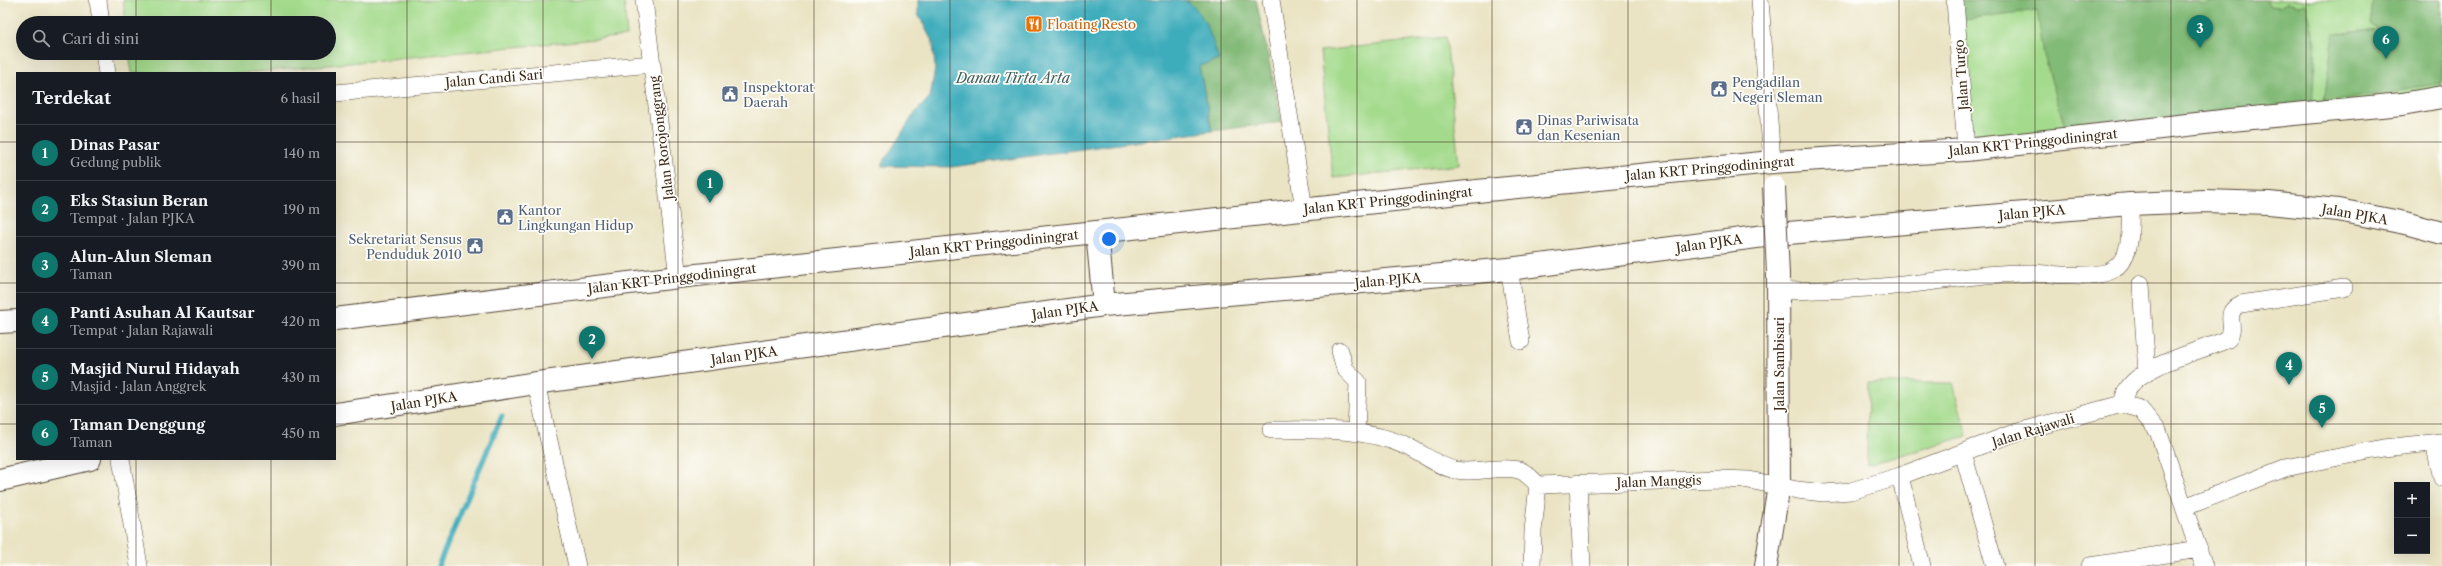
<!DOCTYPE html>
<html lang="id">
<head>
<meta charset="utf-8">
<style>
  :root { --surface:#171b24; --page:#242831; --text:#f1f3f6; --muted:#9ea1a6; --line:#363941; --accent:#0f766e }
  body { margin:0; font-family:"Libre Caslon Text",serif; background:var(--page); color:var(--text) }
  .controls { position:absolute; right:12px; bottom:12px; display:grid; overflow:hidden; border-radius:0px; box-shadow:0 4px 16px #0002 }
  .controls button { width:36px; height:36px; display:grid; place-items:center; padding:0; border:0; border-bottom:1px solid var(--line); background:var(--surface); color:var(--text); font:20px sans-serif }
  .you { position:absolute; left:1109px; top:239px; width:14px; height:14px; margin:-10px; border:3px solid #fff; border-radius:50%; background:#1a73e8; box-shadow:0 0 0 6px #1a73e833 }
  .badge { display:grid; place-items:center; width:26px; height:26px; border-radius:50%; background:var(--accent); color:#fff; font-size:13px; font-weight:700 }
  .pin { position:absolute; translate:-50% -33px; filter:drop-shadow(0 1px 2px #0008) }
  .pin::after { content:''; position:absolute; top:21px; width:14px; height:12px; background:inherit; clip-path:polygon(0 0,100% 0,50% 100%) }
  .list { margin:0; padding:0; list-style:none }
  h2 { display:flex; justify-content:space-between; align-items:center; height:52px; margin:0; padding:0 16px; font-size:17px }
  h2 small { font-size:13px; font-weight:400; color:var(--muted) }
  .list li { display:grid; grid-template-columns:26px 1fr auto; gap:12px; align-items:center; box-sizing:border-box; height:56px; padding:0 16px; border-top:1px solid var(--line) }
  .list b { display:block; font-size:15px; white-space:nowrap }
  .list p { margin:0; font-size:13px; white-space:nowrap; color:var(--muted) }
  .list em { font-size:13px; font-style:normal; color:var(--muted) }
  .icon { flex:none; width:22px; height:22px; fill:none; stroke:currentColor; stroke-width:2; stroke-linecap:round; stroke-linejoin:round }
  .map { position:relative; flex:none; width:2442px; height:566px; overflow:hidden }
  .search { position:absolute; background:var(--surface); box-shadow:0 4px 16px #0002; left:16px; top:16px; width:320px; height:44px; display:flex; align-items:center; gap:10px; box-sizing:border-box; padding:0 14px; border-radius:22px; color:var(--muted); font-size:15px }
  .panel { position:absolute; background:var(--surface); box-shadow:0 4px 16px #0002; left:16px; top:72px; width:320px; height:388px; border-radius:0px }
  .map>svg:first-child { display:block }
  .green { fill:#a3da8b; stroke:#6f8254 }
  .forest { fill:#82ba77; stroke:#5e724a }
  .water { fill:#3eacbb; stroke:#3c6b6c }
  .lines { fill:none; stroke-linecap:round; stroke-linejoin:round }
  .stream { stroke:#3eacbb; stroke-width:5.5 }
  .street-casing { stroke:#554637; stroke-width:18 }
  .secondary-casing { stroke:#554637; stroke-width:24 }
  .street { stroke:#fff; stroke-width:17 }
  .secondary { stroke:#fff; stroke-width:22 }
  .secondary-bridge-casing { stroke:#554637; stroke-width:24; stroke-linecap:butt }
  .secondary-bridge { stroke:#fff; stroke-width:22 }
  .grid { fill:none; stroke:#3b2a1e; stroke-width:1; stroke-opacity:0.55 }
  .labels { text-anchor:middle; stroke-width:3.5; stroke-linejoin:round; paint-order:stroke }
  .food-label { font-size:13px; fill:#c56008; stroke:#fdfcf7; text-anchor:start }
  .street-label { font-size:13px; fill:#3b2a1e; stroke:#fdfcf7 }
  .service-label { font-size:13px; fill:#4e5e75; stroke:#fdfcf7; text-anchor:start }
  .water-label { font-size:14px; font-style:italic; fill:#3c5e5d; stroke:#fdfcf7 }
</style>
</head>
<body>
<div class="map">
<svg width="2442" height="566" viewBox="0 0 2442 566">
  <rect width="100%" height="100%" fill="#fdfcf7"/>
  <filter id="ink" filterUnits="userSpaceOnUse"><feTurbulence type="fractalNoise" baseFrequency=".025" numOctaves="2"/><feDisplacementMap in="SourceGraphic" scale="8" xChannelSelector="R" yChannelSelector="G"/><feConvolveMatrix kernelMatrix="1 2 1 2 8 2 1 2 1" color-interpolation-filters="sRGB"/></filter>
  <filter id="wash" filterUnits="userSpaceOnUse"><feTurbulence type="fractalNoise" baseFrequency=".012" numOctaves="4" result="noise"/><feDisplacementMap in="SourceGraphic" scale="16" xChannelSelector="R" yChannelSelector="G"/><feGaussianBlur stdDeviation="0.9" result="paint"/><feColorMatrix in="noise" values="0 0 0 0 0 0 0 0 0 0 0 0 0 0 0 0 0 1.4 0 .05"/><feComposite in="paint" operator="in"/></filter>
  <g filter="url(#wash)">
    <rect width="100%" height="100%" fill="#eae4c4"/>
    <path class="green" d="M 123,0 L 624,0 L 627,36 L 246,73 L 132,73 L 129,53 L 329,53 L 329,23 L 126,23 Z
      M 1955,0 L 2442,0 L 2442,97 L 1966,150 Z
      M 1446,37 L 1459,165 L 1333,178 L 1320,51 Z
      M 1868,383 L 1953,383 L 1967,436 L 1867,465 Z"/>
    <path class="forest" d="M 1183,0 L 1256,0 L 1282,122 L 1212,131 L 1199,66 L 1219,60 L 1189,2 Z
      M 1955,0 L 2194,0 L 2202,4 L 2214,1 L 2266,0 L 2270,6 L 2280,7 L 2288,3 L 2298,6 L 2306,4 L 2316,44 L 2312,106 L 2066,131 L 2044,55 L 2037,10 L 1957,20 Z
      M 2373,0 L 2442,0 L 2442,83 L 2324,103 L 2333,34 L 2379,29 L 2370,24 Z"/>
    <path class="water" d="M 918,0 L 1183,0 C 1205,8 1212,40 1219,60 L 1199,66 L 1212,131 L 952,167 L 881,166 L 914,114 L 930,97 L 935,69 L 933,43 L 918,14 Z"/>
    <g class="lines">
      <path class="stream" d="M 438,566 L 502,416"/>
    </g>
  </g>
  <g filter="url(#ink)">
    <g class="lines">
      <g class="street-casing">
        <path id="street" d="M 98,0 L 101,23
          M 644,0 L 678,277
          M 1271,0 L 1304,209
          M 1760,0 L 1772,162
          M 1955,0 L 1966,150
          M 104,53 L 107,73
          M 335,93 L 652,64
          M 1509,269 L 1521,341
          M 2141,284 L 2147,373
          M 1779,291 C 1814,290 1848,290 1882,287 C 1932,283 1983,272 2033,273 C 2051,274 2098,279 2112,270 C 2134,257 2130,226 2130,204
          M 1340,351 L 1345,369 L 1358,382 L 1356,433
          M 536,383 L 577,566
          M 2122,404 C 2124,398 2125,391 2129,387 C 2145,364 2202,351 2228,339 C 2238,324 2221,314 2241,304 L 2344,288
          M 1271,430 C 1315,430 1364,427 1406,446 C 1423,453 1436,466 1455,470 C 1476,474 1499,465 1519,470 C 1526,472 1533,480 1538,485
          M 2434,443 L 2442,478
          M 1963,453 L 1995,566
          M 121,459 L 139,566
          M 1900,476 L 1922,566
          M 1578,483 L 1582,566
          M 1538,485 L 1720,479 L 1749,480 L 1797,490 L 1824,493 L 1851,491 L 1900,476 L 2014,433 L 2122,404 L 2140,409 L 2158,431 L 2204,566
          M 2185,507 L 2285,468 L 2383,448 L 2442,442
          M 1532,566 L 1533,531 L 1538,485
          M 2090,566 L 2199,549"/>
      </g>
      <g class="secondary-casing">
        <path id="secondary" d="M 1097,232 L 1104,305
          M 335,319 L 678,277 L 1477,191 L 1772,162 L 1966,150 L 2231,120 L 2402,104 L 2442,97
          M 0,322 L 17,321
          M 335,414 L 536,383 L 1104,305 L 1509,269 L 1788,233 L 2130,204 L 2205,201 L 2269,203 L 2338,210 L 2405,223 L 2442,233
          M 0,480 L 90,459
          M 1766,566 L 1779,485 L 1778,275"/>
      </g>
      <use href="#street" class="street"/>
      <use href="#secondary" class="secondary"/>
      <g class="secondary-bridge-casing">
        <path id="secondary-bridge" d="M 1774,187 L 1778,275"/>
      </g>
      <use href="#secondary-bridge" class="secondary-bridge"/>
    </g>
  </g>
  <path class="grid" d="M 136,0 L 136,23M 271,0 L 271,23M 407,0 L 407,566M 543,0 L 543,566M 678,0 L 678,566M 814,0 L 814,566M 950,0 L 950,566M 1085,0 L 1085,566M 1221,0 L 1221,566M 1357,0 L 1357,566M 1492,0 L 1492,566M 1628,0 L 1628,566M 1764,0 L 1764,566M 1899,0 L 1899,566M 2035,0 L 2035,566M 2171,0 L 2171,566M 2306,0 L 2306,566M 136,53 L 136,73M 271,53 L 271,73M 0,142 L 17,142M 335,142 L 2442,142M 0,283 L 17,283M 335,283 L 2442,283M 0,424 L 17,424M 335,424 L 2442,424M 136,459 L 136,566M 271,459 L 271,566"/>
  <defs>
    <g id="restaurant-square" transform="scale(0.9)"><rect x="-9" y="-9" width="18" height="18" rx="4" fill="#e8710a" stroke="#fdfcf7"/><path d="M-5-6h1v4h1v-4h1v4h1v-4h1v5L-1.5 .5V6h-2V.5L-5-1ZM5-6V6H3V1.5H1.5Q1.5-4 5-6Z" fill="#fff"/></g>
    <g id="civic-square" transform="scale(0.9)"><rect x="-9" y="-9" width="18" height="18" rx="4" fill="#5c6f8a" stroke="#fdfcf7"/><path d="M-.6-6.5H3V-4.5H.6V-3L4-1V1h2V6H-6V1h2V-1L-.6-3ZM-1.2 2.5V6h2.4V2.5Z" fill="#fff"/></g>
  </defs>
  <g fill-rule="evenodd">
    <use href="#restaurant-square" x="1034" y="24"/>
    <use href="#civic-square" x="1719" y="89"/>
    <use href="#civic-square" x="730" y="94"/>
    <use href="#civic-square" x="1524" y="127"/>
    <use href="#civic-square" x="505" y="217"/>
    <use href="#civic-square" x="475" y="246"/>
  </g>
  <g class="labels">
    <g class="food-label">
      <text x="1047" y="29">Floating Resto</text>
    </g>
    <g class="street-label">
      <text transform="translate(1961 75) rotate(-94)" y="5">Jalan Turgo</text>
      <text transform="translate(494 78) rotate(-5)" y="5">Jalan Candi Sari</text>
      <text transform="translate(661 138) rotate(-97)" y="5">Jalan Rorojonggrang</text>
      <text transform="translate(2033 142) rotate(-6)" y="5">Jalan KRT Pringgodiningrat</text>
      <text transform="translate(1710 168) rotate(-5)" y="5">Jalan KRT Pringgodiningrat</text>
      <text transform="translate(1388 200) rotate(-6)" y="5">Jalan KRT Pringgodiningrat</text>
      <text transform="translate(2032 212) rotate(-5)" y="5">Jalan PJKA</text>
      <text transform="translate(2355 214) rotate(10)" y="5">Jalan PJKA</text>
      <text transform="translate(994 243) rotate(-6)" y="5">Jalan KRT Pringgodiningrat</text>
      <text transform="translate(1709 243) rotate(-8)" y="5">Jalan PJKA</text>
      <text transform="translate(672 278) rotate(-7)" y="5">Jalan KRT Pringgodiningrat</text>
      <text transform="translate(1388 280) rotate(-5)" y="5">Jalan PJKA</text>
      <text transform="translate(1065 310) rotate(-8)" y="5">Jalan PJKA</text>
      <text transform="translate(744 355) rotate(-8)" y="5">Jalan PJKA</text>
      <text transform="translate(1779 364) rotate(-90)" y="5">Jalan Sambisari</text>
      <text transform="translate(424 401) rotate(-9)" y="5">Jalan PJKA</text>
      <text transform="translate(2033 430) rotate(-17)" y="5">Jalan Rajawali</text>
      <text transform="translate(1659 481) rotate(-2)" y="5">Jalan Manggis</text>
    </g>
    <g class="service-label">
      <text x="1732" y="87">Pengadilan<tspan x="1732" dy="15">Negeri Sleman</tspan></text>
      <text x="743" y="92">Inspektorat<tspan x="743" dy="15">Daerah</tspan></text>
      <text x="1537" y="125">Dinas Pariwisata<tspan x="1537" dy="15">dan Kesenian</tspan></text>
      <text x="518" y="215">Kantor<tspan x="518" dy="15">Lingkungan Hidup</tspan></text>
      <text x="462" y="244" text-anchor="end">Sekretariat Sensus<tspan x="462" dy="15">Penduduk 2010</tspan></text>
    </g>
    <g class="water-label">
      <text x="1013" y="83">Danau Tirta Arta</text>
    </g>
  </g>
</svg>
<div class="controls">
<button>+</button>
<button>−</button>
</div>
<div class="you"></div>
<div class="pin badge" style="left:710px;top:203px">1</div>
<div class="pin badge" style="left:592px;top:359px">2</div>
<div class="pin badge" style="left:2200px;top:48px">3</div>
<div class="pin badge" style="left:2289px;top:385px">4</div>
<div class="pin badge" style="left:2322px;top:428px">5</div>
<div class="pin badge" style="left:2386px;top:59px">6</div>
<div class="search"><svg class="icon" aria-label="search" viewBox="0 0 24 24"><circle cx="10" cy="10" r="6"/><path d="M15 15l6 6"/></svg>Cari di sini</div>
<section class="panel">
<h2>Terdekat<small>6 hasil</small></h2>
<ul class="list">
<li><span class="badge">1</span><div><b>Dinas Pasar</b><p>Gedung publik</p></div><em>140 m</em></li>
<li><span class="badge">2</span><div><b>Eks Stasiun Beran</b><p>Tempat · Jalan PJKA</p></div><em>190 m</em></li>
<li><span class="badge">3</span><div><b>Alun-Alun Sleman</b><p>Taman</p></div><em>390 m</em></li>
<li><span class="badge">4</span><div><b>Panti Asuhan Al Kautsar</b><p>Tempat · Jalan Rajawali</p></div><em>420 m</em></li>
<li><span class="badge">5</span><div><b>Masjid Nurul Hidayah</b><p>Masjid · Jalan Anggrek</p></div><em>430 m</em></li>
<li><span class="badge">6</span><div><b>Taman Denggung</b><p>Taman</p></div><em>450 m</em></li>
</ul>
</section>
</div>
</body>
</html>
